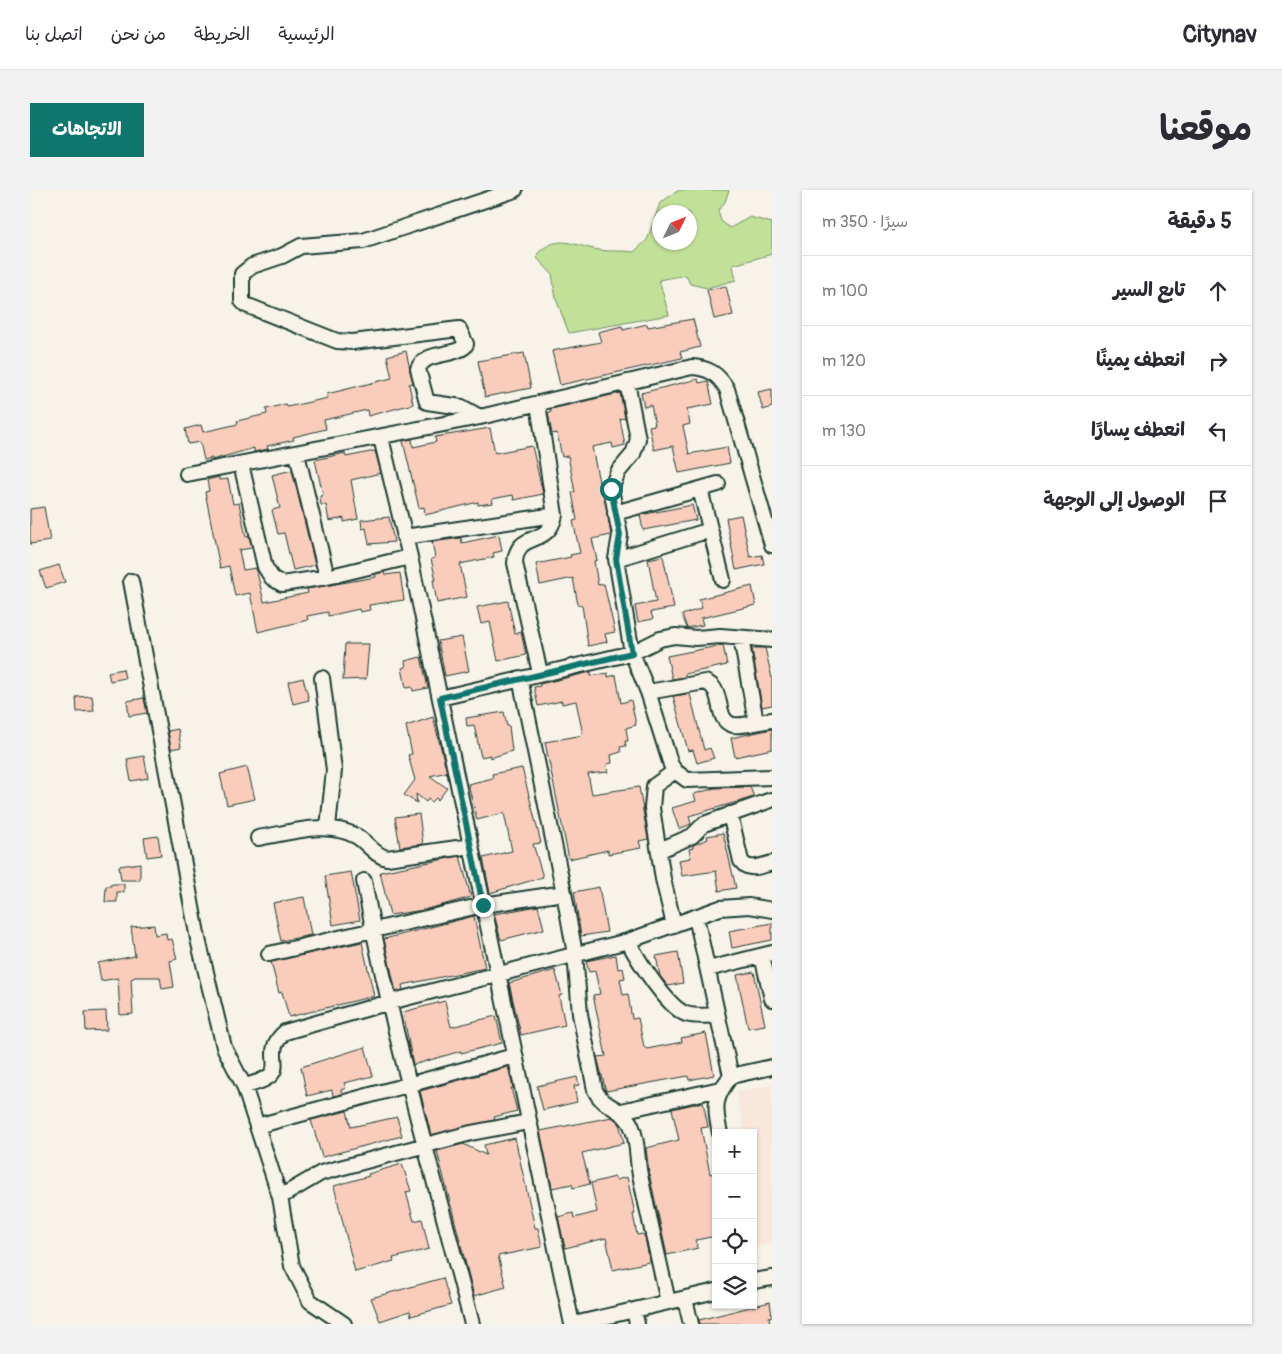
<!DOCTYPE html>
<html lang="ar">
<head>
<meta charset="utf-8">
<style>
  :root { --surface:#fff; --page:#f2f2f3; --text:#2b2b33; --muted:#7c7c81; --line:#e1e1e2; --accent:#0f766e }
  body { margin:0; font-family:Pangolin,"Playpen Sans Arabic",sans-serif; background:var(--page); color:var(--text); direction:rtl }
  .controls { position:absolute; right:15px; bottom:15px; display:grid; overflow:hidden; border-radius:0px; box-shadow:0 1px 4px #0004 }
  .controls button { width:45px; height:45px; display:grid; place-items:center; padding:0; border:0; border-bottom:1px solid var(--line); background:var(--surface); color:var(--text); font:25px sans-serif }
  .compass { position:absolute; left:622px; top:15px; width:45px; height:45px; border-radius:50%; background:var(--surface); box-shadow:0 1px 4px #0004; rotate:47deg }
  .stop { position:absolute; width:15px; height:15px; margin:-11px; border:4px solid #0f766e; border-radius:50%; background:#fff }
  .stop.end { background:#0f766e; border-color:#fff; box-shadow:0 1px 5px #0008 }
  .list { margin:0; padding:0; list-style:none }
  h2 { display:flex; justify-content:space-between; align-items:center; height:65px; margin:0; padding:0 20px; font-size:21px }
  h2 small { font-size:16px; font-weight:400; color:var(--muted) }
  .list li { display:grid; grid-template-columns:32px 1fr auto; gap:15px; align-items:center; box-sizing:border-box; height:70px; padding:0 20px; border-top:1px solid var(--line) }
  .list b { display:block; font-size:19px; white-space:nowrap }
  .list em { font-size:16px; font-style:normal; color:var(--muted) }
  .icon { flex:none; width:28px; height:28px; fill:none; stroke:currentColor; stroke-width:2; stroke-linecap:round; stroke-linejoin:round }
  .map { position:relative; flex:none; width:742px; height:1134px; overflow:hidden; direction:ltr; border-radius:0px }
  header { display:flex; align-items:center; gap:30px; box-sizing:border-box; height:70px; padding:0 25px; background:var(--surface); border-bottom:1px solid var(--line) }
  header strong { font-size:24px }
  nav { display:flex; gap:28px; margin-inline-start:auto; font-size:18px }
  .intro { display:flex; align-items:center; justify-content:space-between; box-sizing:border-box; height:120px; padding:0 30px }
  h1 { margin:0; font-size:35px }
  .button { padding:12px 22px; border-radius:0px; background:var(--accent); color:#fff; font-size:18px; font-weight:700 }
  main { display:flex; gap:30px; padding:0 30px }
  aside { flex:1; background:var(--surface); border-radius:0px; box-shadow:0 1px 4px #0004 }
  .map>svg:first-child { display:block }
  .built { fill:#f8e7da }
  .green { fill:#c1e098; stroke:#708e66; fill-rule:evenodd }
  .building { fill:#f9ccbb; stroke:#1f3d34 }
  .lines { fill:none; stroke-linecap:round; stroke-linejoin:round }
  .minor-casing { stroke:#1f3d34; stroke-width:18 }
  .minor { stroke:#f7f3e8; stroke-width:14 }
  .route { stroke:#0f766e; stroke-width:6 }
</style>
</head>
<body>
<header>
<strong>Citynav</strong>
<nav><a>الرئيسية</a><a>الخريطة</a><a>من نحن</a><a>اتصل بنا</a></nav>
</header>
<div class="intro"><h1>موقعنا</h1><a class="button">الاتجاهات</a></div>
<main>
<aside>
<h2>5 دقيقة<small>سيرًا · 350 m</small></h2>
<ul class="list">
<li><svg class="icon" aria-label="ahead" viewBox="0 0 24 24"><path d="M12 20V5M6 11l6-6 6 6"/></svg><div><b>تابع السير</b></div><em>100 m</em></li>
<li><svg class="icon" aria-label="right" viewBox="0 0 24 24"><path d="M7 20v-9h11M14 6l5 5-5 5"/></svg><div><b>انعطف يمينًا</b></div><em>120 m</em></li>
<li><svg class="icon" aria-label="left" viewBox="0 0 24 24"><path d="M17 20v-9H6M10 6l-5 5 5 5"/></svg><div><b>انعطف يسارًا</b></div><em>130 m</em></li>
<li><svg class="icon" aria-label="arrive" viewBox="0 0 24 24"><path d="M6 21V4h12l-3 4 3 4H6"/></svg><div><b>الوصول إلى الوجهة</b></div></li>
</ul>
</aside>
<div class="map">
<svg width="742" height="1134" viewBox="0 0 742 1134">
  <rect width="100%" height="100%" fill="#f7f3e8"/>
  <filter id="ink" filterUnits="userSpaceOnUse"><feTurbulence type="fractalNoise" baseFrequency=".02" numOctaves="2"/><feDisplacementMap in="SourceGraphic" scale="10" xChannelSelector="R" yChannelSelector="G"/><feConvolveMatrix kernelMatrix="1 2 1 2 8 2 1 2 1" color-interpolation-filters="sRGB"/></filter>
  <g filter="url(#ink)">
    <path class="built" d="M 742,895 L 742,1053 L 726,1057 L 723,1043 L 723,943 L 715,943 L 706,902 Z"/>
    <path class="green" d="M 649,0 L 699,0 L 695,12 L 688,21 L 691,31 L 700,38 L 720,27 L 742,33 L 742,64 L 703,75 L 706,90 L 677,98 L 660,94 L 656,85 L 629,90 L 639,125 L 539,143 L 526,109 L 522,84 L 507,68 L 508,63 C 528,43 545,56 569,60 C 580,62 593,60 604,62 L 617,50 L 630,13 ZM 629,22 L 659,22 L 659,52 L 629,52 Z"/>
    <path class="building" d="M 696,96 L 703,125 L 684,129 L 677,100 Z
      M 663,129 L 670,157 L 650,162 L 652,168 L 530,195 L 522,161 L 571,152 L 568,142 L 592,136 L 593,140 L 617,134 L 618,137 Z
      M 376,161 L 383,193 L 379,194 L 383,214 L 338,226 L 337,220 L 294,230 L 296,239 L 263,247 L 264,250 L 237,256 L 238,259 L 224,262 L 224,258 L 182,270 L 182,268 L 174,270 L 170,252 L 158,254 L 155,239 L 171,235 L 173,242 L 208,234 L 207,231 L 237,224 L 236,219 L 256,214 L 257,217 L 298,208 L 297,204 L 362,188 L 357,166 Z
      M 494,163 L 501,198 L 455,207 L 448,171 Z
      M 668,189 L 669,193 L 678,191 L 683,214 L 657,219 L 660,234 L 653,236 L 659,264 L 697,257 L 700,273 L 649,283 L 643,256 L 624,260 L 619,236 L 625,235 L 621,215 L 614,217 L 611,203 Z
      M 742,199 L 742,217 L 733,220 L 728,202 Z
      M 590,203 L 595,228 L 590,229 L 595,255 L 583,258 L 582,253 L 562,257 L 570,297 L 573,296 L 581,345 L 562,349 L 567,370 L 564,371 L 568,395 L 574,394 L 585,442 L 575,444 L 577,452 L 558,456 L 552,415 L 548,415 L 543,388 L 510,395 L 506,374 L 541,367 L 540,365 L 550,363 L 543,331 L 547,330 L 542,302 L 545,302 L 538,266 L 532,267 L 527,243 L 522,244 L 518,223 L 521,222 L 521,219 Z
      M 460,238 L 465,263 L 502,256 L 513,304 L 484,310 L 483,305 L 462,309 L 463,313 L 448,315 L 448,312 L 395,325 L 394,317 L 389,318 L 373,251 L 382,249 L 383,257 L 406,252 L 405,247 Z
      M 345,261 L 351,283 L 321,290 L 328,329 L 314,332 L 314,328 L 299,331 L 296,315 L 291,315 L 290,306 L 293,305 L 285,270 L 315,263 L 316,267 Z
      M 262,280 L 285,375 L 263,380 L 254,343 L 248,344 L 242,320 L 250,318 L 242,285 Z
      M 189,287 L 189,290 L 198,289 L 203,314 L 209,313 L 216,347 L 219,346 L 222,358 L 209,360 L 213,380 L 226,378 L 234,412 L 278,403 L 277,399 L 346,387 L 345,384 L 354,382 L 355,385 L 370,383 L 374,410 L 339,415 L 340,420 L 330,422 L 329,419 L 298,426 L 298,422 L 277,426 L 278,430 L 228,442 L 220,403 L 205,406 L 199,376 L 190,378 L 175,302 L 179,301 L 177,290 Z
      M 662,315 L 666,330 L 613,340 L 610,325 Z
      M 14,317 L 20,351 L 0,354 L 0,319 Z
      M 711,325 L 720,367 L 732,365 L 734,374 L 706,380 L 696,328 Z
      M 359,327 L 364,352 L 339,354 L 336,338 L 332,339 L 331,330 Z
      M 469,345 L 472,361 L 463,363 L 464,367 L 430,374 L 437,407 L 407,413 L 403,390 L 406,390 L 401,369 L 405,368 L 402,352 L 431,348 L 432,353 Z
      M 633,366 L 644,418 L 621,422 L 623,429 L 608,432 L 605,416 L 626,412 L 618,369 Z
      M 29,375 L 35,392 L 16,398 L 10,381 Z
      M 722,396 L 726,415 L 671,428 L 673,435 L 657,438 L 652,425 L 672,418 L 669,409 Z
      M 478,411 L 485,444 L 491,442 L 496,465 L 468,471 L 460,432 L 451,434 L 447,417 Z
      M 432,447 L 439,481 L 415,486 L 408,451 Z
      M 315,454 L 339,454 L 336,489 L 313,490 Z
      M 693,455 L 697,475 L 655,484 L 655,487 L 642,489 L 637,466 Z
      M 727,458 L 735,458 L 742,488 L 742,515 L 732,517 L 722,459 Z
      M 391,467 L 398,498 L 383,501 L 382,497 L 376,498 L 372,478 L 376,477 L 375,471 Z
      M 93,479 L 95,488 L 80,491 L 78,482 Z
      M 561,482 L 561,486 L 578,483 L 578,487 L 586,485 L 591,513 L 601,510 L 606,535 L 596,538 L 598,551 L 595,551 L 596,556 L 590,557 L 591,562 L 581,565 L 582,573 L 577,574 L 578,582 L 558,584 L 562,604 L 609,597 L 618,649 L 609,651 L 611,658 L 578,664 L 578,660 L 539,669 L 515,552 L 553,545 L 546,511 L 532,514 L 532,511 L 508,516 L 504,497 L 510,496 L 510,494 Z
      M 273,488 L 279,510 L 263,514 L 258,492 Z
      M 660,504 L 674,560 L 680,558 L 684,568 L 667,573 L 663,560 L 658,561 L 643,506 Z
      M 62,506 L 64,521 L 47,522 L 46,507 Z
      M 114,508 L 117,523 L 99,526 L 97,511 Z
      M 474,522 L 477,536 L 479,536 L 482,561 L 460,568 L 460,565 L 451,567 L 444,535 L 437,536 L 436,528 Z
      M 403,527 L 417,582 L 400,586 L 417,598 L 408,610 L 406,608 L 402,612 L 398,609 L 396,612 L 386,604 L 387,613 L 374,605 L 385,590 L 378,565 L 382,564 L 376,536 Z
      M 148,539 L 151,557 L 141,559 L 138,541 Z
      M 742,539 L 742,559 L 705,567 L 701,548 Z
      M 114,566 L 118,588 L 101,591 L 97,569 Z
      M 217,577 L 225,609 L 197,615 L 190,584 Z
      M 492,578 L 511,653 L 503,654 L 513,687 L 460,703 L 453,668 L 482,661 L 474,623 L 447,630 L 438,594 L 463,588 L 462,584 Z
      M 720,597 L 724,607 L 659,626 L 661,634 L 649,639 L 642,618 L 666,611 L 664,604 L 685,598 Z
      M 389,624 L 393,654 L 370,657 L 365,627 Z
      M 693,643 L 706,698 L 689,701 L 686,681 L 652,686 L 649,670 L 661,668 L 659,659 L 663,658 L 663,655 L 678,649 L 677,646 Z
      M 128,646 L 131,665 L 117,667 L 114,648 Z
      M 430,666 L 441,707 L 394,720 L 360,725 L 350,682 Z
      M 110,673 L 110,690 L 91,690 L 89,676 Z
      M 321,682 L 330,730 L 303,735 L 295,686 Z
      M 81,694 L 94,694 L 94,702 L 87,702 L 87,712 L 75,712 L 76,696 L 81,696 Z
      M 569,697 L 577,742 L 551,746 L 544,702 Z
      M 274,707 L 281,745 L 251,751 L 243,713 Z
      M 508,716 L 514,739 L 471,750 L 464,724 Z
      M 444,726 L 455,778 L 372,795 L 373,800 L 366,802 L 354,749 Z
      M 742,733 L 742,750 L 702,758 L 699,741 Z
      M 124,735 L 125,745 L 136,743 L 137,750 L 142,749 L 147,769 L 140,771 L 144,797 L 132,799 L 130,787 L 105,787 L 101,789 L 103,824 L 90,825 L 88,788 L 71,791 L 68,773 L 105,766 L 101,737 Z
      M 332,752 L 344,806 L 259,827 L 252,802 L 249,803 L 241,772 Z
      M 648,762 L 653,793 L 638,796 L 630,786 L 626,766 Z
      M 586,765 L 588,779 L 593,778 L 595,788 L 590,789 L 593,805 L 598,804 L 602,829 L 608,828 L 614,857 L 617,859 L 652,852 L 651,848 L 676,843 L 684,885 L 659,890 L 658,886 L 576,901 L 567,867 L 576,866 L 563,805 L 570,804 L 565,781 L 559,782 L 556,771 Z
      M 525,780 L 532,805 L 529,806 L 535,835 L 491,845 L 479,793 Z
      M 724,782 L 735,835 L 718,838 L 707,785 Z
      M 415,811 L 421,837 L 466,826 L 472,853 L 431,863 L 431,861 L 383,875 L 373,822 Z
      M 76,821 L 77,840 L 56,841 L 55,822 Z
      M 335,857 L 343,886 L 314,893 L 316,898 L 311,900 L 312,904 L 303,906 L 302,900 L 277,906 L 271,877 Z
      M 478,877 L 483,898 L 481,898 L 487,921 L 464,927 L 465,930 L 401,945 L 390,901 Z
      M 547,887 L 549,895 L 544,896 L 547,912 L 513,920 L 507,896 Z
      M 673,912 L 678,937 L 671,938 L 680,984 L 686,983 L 686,1046 L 666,1050 L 668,1058 L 637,1065 L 619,983 L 616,958 L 649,950 L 642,919 Z
      M 317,921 L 321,937 L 367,927 L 372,946 L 292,967 L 281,930 Z
      M 582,927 L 589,933 L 594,953 L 552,963 L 560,994 L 543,998 L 542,994 L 522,998 L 510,941 Z
      M 485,948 L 505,1038 L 508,1038 L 512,1057 L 468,1066 L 476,1097 L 444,1106 L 407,961 L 433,954 L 456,965 L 454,955 Z
      M 372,974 L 381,1001 L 376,1002 L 384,1031 L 392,1029 L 399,1059 L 363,1068 L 364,1071 L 325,1082 L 304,996 L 339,986 L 338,984 Z
      M 585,987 L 586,990 L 597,987 L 605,1024 L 603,1024 L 607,1045 L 612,1044 L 615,1047 L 619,1068 L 619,1072 L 583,1080 L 576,1048 L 535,1058 L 528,1027 L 543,1023 L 544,1028 L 567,1022 L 561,993 Z
      M 413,1088 L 421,1115 L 381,1126 L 380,1121 L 350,1131 L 341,1108 Z
      M 740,1112 L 742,1126 L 739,1127 L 740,1134 L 670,1134 L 669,1130 Z"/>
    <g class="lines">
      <g class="minor-casing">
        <path id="minor" d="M 597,192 L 608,249 L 603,264 L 588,282 L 581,299 L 590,345 L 586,369 L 602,463 L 618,502 L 641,575 L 645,581 L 657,590 L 742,587
          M 508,214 L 525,325 C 518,359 487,339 485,373 L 510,483
          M 450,227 L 432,217 L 397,212 L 388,179 C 395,161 421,167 434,157 L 436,154 L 429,139 L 323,152 L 307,151 L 216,115 L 212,111 L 212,84 L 222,76 L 252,66 L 271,56 L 333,51 L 485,0
          M 351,248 L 380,367 L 542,1134
          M 267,264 L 297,387
          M 211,274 L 235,377 L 242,388 L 252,394 L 297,387 L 380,367
          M 157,284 L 450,227 L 662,177 C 679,178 688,184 697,199 L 742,355
          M 670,299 L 693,390
          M 585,323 L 688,294
          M 374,347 L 525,325
          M 586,369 L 680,340
          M 101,391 L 168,749 L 194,857 L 214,896 L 250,1007 L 262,1076 L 280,1111 L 314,1134
          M 711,448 L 726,532
          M 292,488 L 304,580 L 298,637
          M 490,488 L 534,703 L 545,764 L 550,824 L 565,900 C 573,919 596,917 603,940 C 608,954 607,970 610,985 C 619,1028 629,1070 638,1112
          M 618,502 L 675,492 C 696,499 683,530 703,535 C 714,537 731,531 742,530
          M 410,508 L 602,463 L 630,449 L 645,446 L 666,448 L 690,446 L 742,450
          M 700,624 L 711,671 C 719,682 730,676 742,673
          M 228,648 C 260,643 296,630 326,646 C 337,652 345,666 357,668 L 441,656
          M 630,660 L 662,646 L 674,634 L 741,610
          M 334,691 C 361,840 404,987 442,1134
          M 666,727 L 701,886
          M 644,735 L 633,689 L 622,618 L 624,596 L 645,581
          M 598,751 C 608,770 637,817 656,824 C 666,827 677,826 687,825
          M 239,764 L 453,715 L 534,703
          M 732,766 L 742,809
          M 678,779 L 742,763
          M 214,896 C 270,883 226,867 255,842 L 360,812 L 598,751 L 690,718 L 719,716 L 742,720
          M 591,921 L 690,899
          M 227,936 L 484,866
          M 690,943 C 684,917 684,907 701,886 L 742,877
          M 250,1007 L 291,983 L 441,943 L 498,932
          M 723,1091 L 742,1088
          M 655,1109 L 661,1134
          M 604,1120 L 607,1134
          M 544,1134 L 686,1101"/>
      </g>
      <use href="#minor" class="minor"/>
    </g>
  </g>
  <g class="lines" filter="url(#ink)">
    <path class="route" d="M 453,715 L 410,508 L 602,463 L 586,369 L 590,345 L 581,299"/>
  </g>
</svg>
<div class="controls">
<button>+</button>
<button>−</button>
<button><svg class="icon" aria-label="locate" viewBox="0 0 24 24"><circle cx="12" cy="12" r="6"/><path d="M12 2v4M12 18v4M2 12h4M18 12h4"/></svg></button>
<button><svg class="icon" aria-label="layers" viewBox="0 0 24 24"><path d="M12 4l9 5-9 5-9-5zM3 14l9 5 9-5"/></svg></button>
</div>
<svg class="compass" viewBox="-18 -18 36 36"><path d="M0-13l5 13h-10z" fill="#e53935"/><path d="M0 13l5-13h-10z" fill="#7c7c81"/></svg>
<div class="stop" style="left:581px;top:299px"></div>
<div class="stop end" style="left:453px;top:715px"></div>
</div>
</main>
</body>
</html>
